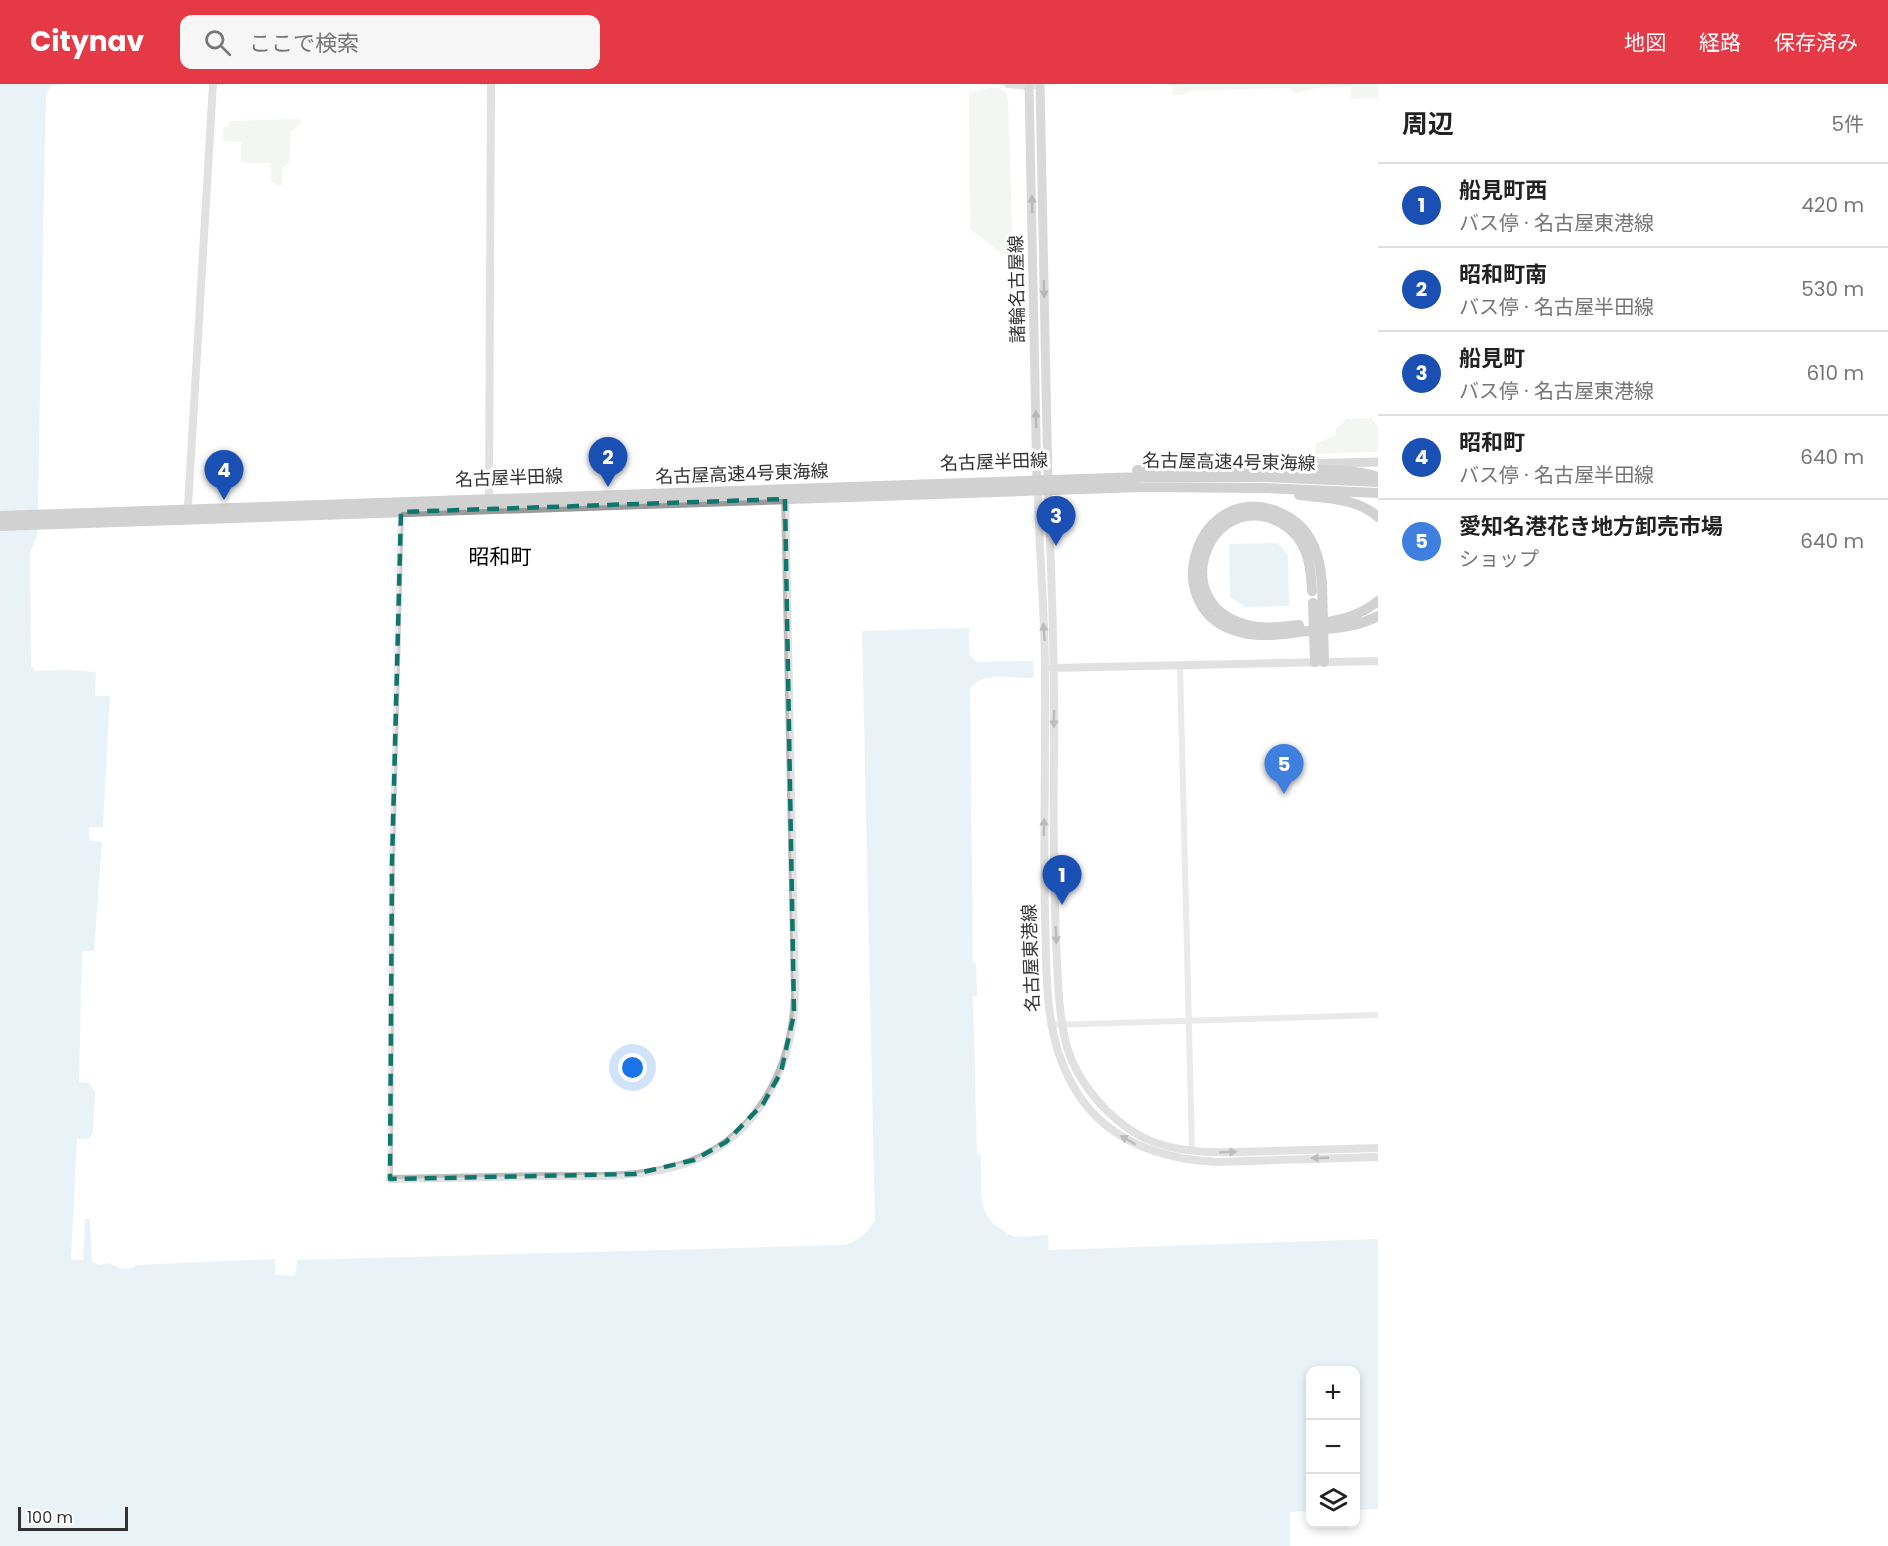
<!DOCTYPE html>
<html lang="ja">
<head>
<meta charset="utf-8">
<style>
  :root { --surface:#fff; --page:#f6f6f6; --text:#222; --muted:#767676; --line:#e0e0e0; --accent:#e63946 }
  body { margin:0; font-family:Poppins,"Noto Sans JP",sans-serif; background:var(--page); color:var(--text) }
  .controls { position:absolute; right:18px; bottom:18px; display:grid; overflow:hidden; border-radius:12px; box-shadow:0 3px 9px #0003 }
  .controls button { width:54px; height:54px; display:grid; place-items:center; padding:0; border:0; border-bottom:2px solid var(--line); background:var(--surface); color:var(--text); font:30px sans-serif }
  .scale { position:absolute; left:18px; bottom:15px; width:110px; box-sizing:border-box; padding-left:6px; border:3px solid #333; border-top:0; font-size:16px; line-height:21px; white-space:nowrap; color:#333; -webkit-text-stroke:4px #fff; paint-order:stroke }
  .you { position:absolute; left:633px; top:984px; width:21px; height:21px; margin:-15px; border:4px solid #fff; border-radius:50%; background:#1a73e8; box-shadow:0 0 0 9px #1a73e833 }
  .badge { display:grid; place-items:center; width:39px; height:39px; border-radius:50%; background:var(--accent); color:#fff; font-size:20px; font-weight:700 }
  .pin { position:absolute; translate:-50% -50px; filter:drop-shadow(0 2px 3px #0008) }
  .pin::after { content:''; position:absolute; top:32px; width:21px; height:18px; background:inherit; clip-path:polygon(0 0,100% 0,50% 100%) }
  .list { margin:0; padding:0; list-style:none }
  h2 { display:flex; justify-content:space-between; align-items:center; height:78px; margin:0; padding:0 24px; font-size:26px }
  h2 small { font-size:20px; font-weight:400; color:var(--muted) }
  .list li { display:grid; grid-template-columns:39px 1fr auto; gap:18px; align-items:center; box-sizing:border-box; height:84px; padding:0 24px; border-top:2px solid var(--line) }
  .list b { display:block; font-size:22px; white-space:nowrap }
  .list p { margin:0; font-size:20px; white-space:nowrap; color:var(--muted) }
  .list em { font-size:20px; font-style:normal; color:var(--muted) }
  .icon { flex:none; width:33px; height:33px; fill:none; stroke:currentColor; stroke-width:2; stroke-linecap:round; stroke-linejoin:round }
  .map { position:relative; flex:none; width:1378px; height:1462px; overflow:hidden }
  header { display:flex; align-items:center; gap:36px; box-sizing:border-box; height:84px; padding:0 30px; background:var(--accent); color:#fff }
  header strong { font-size:28px }
  nav { display:flex; gap:33px; margin-inline-start:auto; font-size:21px }
  .search { width:420px; height:54px; background:var(--page); display:flex; align-items:center; gap:15px; box-sizing:border-box; padding:0 21px; border-radius:12px; color:var(--muted); font-size:22px }
  main { display:flex }
  aside { flex:1; background:var(--surface) }
  .map>svg:first-child { display:block }
  .green { fill:#e6ecdf }
  .water { fill:#cfe2ee }
  .lines { fill:none; stroke-linecap:round; stroke-linejoin:round }
  .street { stroke:#d0d0d0; stroke-width:6 }
  .secondary { stroke:#bdbdbd; stroke-width:8 }
  .primary { stroke:#ababab; stroke-width:9 }
  .highway { stroke:#9a9a9a; stroke-width:10 }
  .oneway { fill:#636363 }
  .oneway2 { fill:#6a6a6a }
  .marked { fill:none; stroke:#0f766e; stroke-width:4.5; stroke-dasharray:12 8; stroke-linejoin:round }
  .labels { text-anchor:middle; stroke-width:6; stroke-linejoin:round; paint-order:stroke }
  .street-label { font-size:18px; fill:#333; stroke:#fff }
  .quarter-label { font-size:21px; fill:#000; stroke:#fff }
</style>
</head>
<body>
<header>
<strong>Citynav</strong>
<div class="search"><svg class="icon" aria-label="search" viewBox="0 0 24 24"><circle cx="10" cy="10" r="6"/><path d="M15 15l6 6"/></svg>ここで検索</div>
<nav><a>地図</a><a>経路</a><a>保存済み</a></nav>
</header>
<main>
<div class="map">
<svg width="1378" height="1462" viewBox="0 0 1378 1462">
  <rect width="100%" height="100%" fill="#fff"/>
  <path class="green" d="M 1172,0 L 1378,0 L 1378,14 L 1351,15 L 1351,3 L 1317,4 L 1296,9 L 1287,4 L 1189,7 L 1181,11 L 1173,11 Z
    M 988,4 L 998,4 L 1006,8 L 1008,17 L 1013,163 L 1008,169 L 1002,170 L 970,145 L 969,9 Z
    M 300,35 L 301,39 L 291,47 L 289,79 L 283,83 L 282,101 L 278,102 L 271,97 L 271,79 L 244,79 L 241,77 L 241,58 L 225,57 L 223,55 L 223,43 L 228,43 L 229,37 Z
    M 1371,334 L 1378,343 L 1378,368 L 1315,370 L 1316,359 L 1335,352 L 1336,345 L 1346,335 Z"/>
  <path class="water" d="M 0,0 L 53,0 L 46,9 L 38,413 L 37,452 L 30,469 L 31,583 L 34,584 L 34,587 L 64,586 L 96,588 L 95,612 L 110,612 L 103,743 L 89,743 L 89,753 L 91,757 L 102,758 L 94,867 L 82,867 L 79,998 L 89,999 L 95,1008 L 93,1049 L 88,1055 L 77,1055 L 71,1176 L 83,1176 L 85,1135 L 90,1135 L 92,1178 L 99,1181 L 108,1179 L 123,1185 L 133,1184 L 136,1181 L 275,1175 L 275,1191 L 295,1192 L 297,1176 L 845,1161 C 860,1156 866,1150 875,1137 L 862,547 L 969,544 L 969,570 L 977,578 L 1033,577 L 1034,594 C 1014,595 984,586 970,604 L 973,878 L 976,879 L 977,912 L 973,912 L 977,1070 L 981,1071 L 981,1112 L 983,1122 L 988,1134 L 995,1141 L 1014,1153 L 1048,1151 L 1049,1166 L 1378,1155 L 1378,1425 L 1356,1426 L 1356,1286 L 1310,1286 L 1310,1427 L 1290,1428 L 1290,1462 L 0,1462 Z
    M 1278,459 L 1288,471 L 1289,522 L 1245,523 L 1230,513 L 1229,460 Z"/>
  <g class="lines">
    <path class="street" d="M 1180,582 L 1192,1067
      M 1050,941 L 1378,931
      M 390,1095 L 392,779 L 401,426"/>
    <path class="secondary" d="M 1008,0 L 1029,2 L 1040,0
      M 1048,409 C 1052,498 1055,586 1054,675 C 1053,736 1054,797 1056,858 C 1058,893 1058,930 1067,963 C 1078,1000 1109,1035 1142,1053 C 1182,1073 1229,1068 1273,1067 C 1308,1066 1343,1065 1378,1064
      M 1038,410 C 1039,468 1045,528 1045,587 C 1046,668 1043,750 1045,832 C 1047,889 1043,948 1072,1000 C 1102,1055 1158,1075 1217,1078 L 1378,1073
      M 489,412 L 491,0
      M 188,422 L 213,0
      M 1052,584 L 1378,577
      M 390,1095 C 442,1094 494,1093 546,1092 C 588,1092 633,1094 674,1083 C 754,1061 793,988 795,909 L 785,411"/>
    <path class="primary" d="M 1029,0 L 1037,401
      M 1040,0 L 1048,401
      M 1296,380 L 1378,378"/>
    <path class="highway" d="M 1137,386 C 1191,382 1245,383 1300,385 C 1326,386 1353,385 1378,393
      M 1299,411 C 1326,414 1357,414 1378,433
      M 0,432 L 1142,393 L 1266,393 L 1378,398
      M 0,442 L 1142,403 L 1267,404 L 1378,409
      M 1313,519 L 1315,578
      M 1320,539 C 1342,536 1361,531 1378,517
      M 1299,541 C 1281,543 1262,546 1244,540 C 1164,516 1212,402 1281,439 C 1307,454 1311,480 1312,507
      M 1324,578 L 1322,499 C 1320,469 1310,441 1281,429 C 1197,392 1152,530 1244,549 C 1262,553 1280,551 1298,548 C 1325,545 1354,545 1378,532"/>
  </g>
  <defs><path id="oneway-solid" d="M-6-.8H1V-3.2L6.5 0L1 3.2V.8H-6Z" transform="scale(1.5)"/></defs>
  <g class="oneway">
    <use href="#oneway-solid" transform="translate(1032 120) rotate(-91)"/>
    <use href="#oneway-solid" transform="translate(1044 205) rotate(89)"/>
    <use href="#oneway-solid" transform="translate(1036 335) rotate(-91)"/>
  </g>
  <g class="oneway2">
    <use href="#oneway-solid" transform="translate(1044 548) rotate(-93)"/>
    <use href="#oneway-solid" transform="translate(1054 635) rotate(91)"/>
    <use href="#oneway-solid" transform="translate(1044 743) rotate(-89)"/>
    <use href="#oneway-solid" transform="translate(1056 851) rotate(87)"/>
    <use href="#oneway-solid" transform="translate(1128 1056) rotate(-150)"/>
    <use href="#oneway-solid" transform="translate(1228 1068) rotate(-2)"/>
    <use href="#oneway-solid" transform="translate(1320 1074) rotate(178)"/>
  </g>
  <path d="M0 0H1378V1462H0ZM 785,415 L 794,930 L 781,988 L 763,1020 L 726,1058 L 694,1076 L 635,1090 L 390,1095 L 392,779 L 401,428 Z" fill="#fff" fill-opacity=".55" fill-rule="evenodd"/>
  <path class="marked" d="M 785,415 L 794,930 L 781,988 L 763,1020 L 726,1058 L 694,1076 L 635,1090 L 390,1095 L 392,779 L 401,428 Z"/>
  <g class="labels">
    <g class="street-label">
      <text transform="translate(1017 205) rotate(-91)" y="6">諸輪名古屋線</text>
      <text transform="translate(994 378) rotate(-2)" y="6">名古屋半田線</text>
      <text transform="translate(1229 378) rotate(1)" y="6">名古屋高速4号東海線</text>
      <text transform="translate(742 390) rotate(-2)" y="6">名古屋高速4号東海線</text>
      <text transform="translate(509 394) rotate(-2)" y="6">名古屋半田線</text>
      <text transform="translate(1031 874) rotate(-92)" y="6">名古屋東港線</text>
    </g>
    <g class="quarter-label">
      <text x="500" y="480">昭和町</text>
    </g>
  </g>
</svg>
<div class="controls">
<button>+</button>
<button>−</button>
<button><svg class="icon" aria-label="layers" viewBox="0 0 24 24"><path d="M12 4l9 5-9 5-9-5zM3 14l9 5 9-5"/></svg></button>
</div>
<div class="scale">100 m</div>
<div class="you"></div>
<div class="pin badge" style="left:1062px;top:821px;background:#1a4fb4">1</div>
<div class="pin badge" style="left:608px;top:403px;background:#1a4fb4">2</div>
<div class="pin badge" style="left:1056px;top:462px;background:#1a4fb4">3</div>
<div class="pin badge" style="left:224px;top:416px;background:#1a4fb4">4</div>
<div class="pin badge" style="left:1284px;top:710px;background:#3f7fe0">5</div>
</div>
<aside>
<h2>周辺<small>5件</small></h2>
<ul class="list">
<li><span class="badge" style="background:#1a4fb4">1</span><div><b>船見町西</b><p>バス停 · 名古屋東港線</p></div><em>420 m</em></li>
<li><span class="badge" style="background:#1a4fb4">2</span><div><b>昭和町南</b><p>バス停 · 名古屋半田線</p></div><em>530 m</em></li>
<li><span class="badge" style="background:#1a4fb4">3</span><div><b>船見町</b><p>バス停 · 名古屋東港線</p></div><em>610 m</em></li>
<li><span class="badge" style="background:#1a4fb4">4</span><div><b>昭和町</b><p>バス停 · 名古屋半田線</p></div><em>640 m</em></li>
<li><span class="badge" style="background:#3f7fe0">5</span><div><b>愛知名港花き地方卸売市場</b><p>ショップ</p></div><em>640 m</em></li>
</ul>
</aside>
</main>
</body>
</html>
